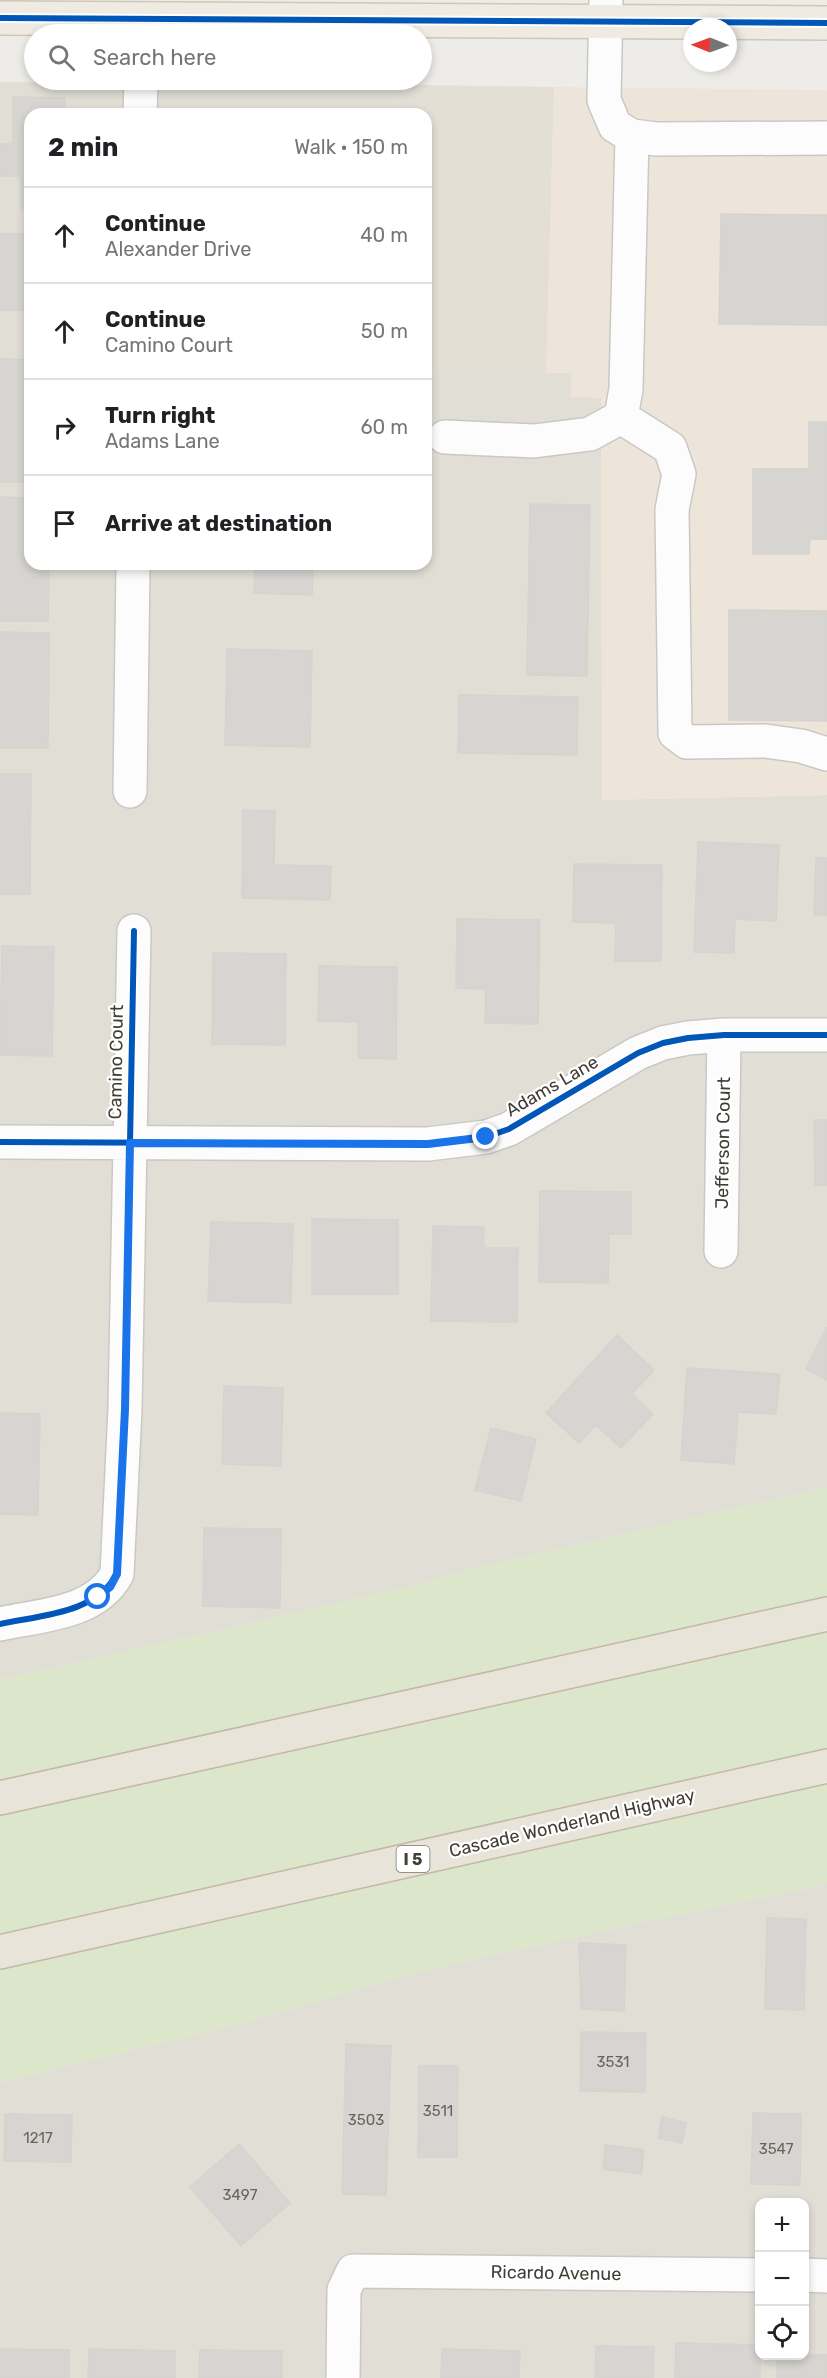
<!DOCTYPE html>
<html lang="en">
<head>
<meta charset="utf-8">
<style>
  :root { --surface:#fff; --page:#f6f6f6; --text:#202124; --muted:#757577; --line:#e0e0e0 }
  body { margin:0; font-family:Rubik,sans-serif; background:var(--page); color:var(--text) }
  .controls { position:absolute; right:18px; bottom:18px; display:grid; overflow:hidden; border-radius:12px; box-shadow:0 3px 9px #0003 }
  .controls button { width:54px; height:54px; display:grid; place-items:center; padding:0; border:0; border-bottom:2px solid var(--line); background:var(--surface); color:var(--text); font:30px sans-serif }
  .compass { position:absolute; left:683px; top:18px; width:54px; height:54px; border-radius:50%; background:var(--surface); box-shadow:0 3px 9px #0003; rotate:271deg }
  .stop { position:absolute; width:18px; height:18px; margin:-14px; border:4px solid #1a73e8; border-radius:50%; background:#fff }
  .stop.end { background:#1a73e8; border-color:#fff; box-shadow:0 2px 6px #0008 }
  .list { margin:0; padding:0; list-style:none }
  h2 { display:flex; justify-content:space-between; align-items:center; height:78px; margin:0; padding:0 24px; font-size:26px }
  h2 small { font-size:20px; font-weight:400; color:var(--muted) }
  .list li { display:grid; grid-template-columns:39px 1fr auto; gap:18px; align-items:center; box-sizing:border-box; height:96px; padding:0 24px; border-top:2px solid var(--line) }
  .list b { display:block; font-size:22px; white-space:nowrap }
  .list p { margin:0; font-size:20px; white-space:nowrap; color:var(--muted) }
  .list em { font-size:20px; font-style:normal; color:var(--muted) }
  .icon { flex:none; width:33px; height:33px; fill:none; stroke:currentColor; stroke-width:2; stroke-linecap:round; stroke-linejoin:round }
  .map { position:relative; flex:none; width:827px; height:2378px; overflow:hidden }
  .search { position:absolute; background:var(--surface); box-shadow:0 3px 9px #0003; left:24px; top:24px; width:408px; height:66px; display:flex; align-items:center; gap:15px; box-sizing:border-box; padding:0 21px; border-radius:33px; color:var(--muted); font-size:22px }
  .panel { position:absolute; background:var(--surface); box-shadow:0 3px 9px #0003; left:24px; top:108px; width:408px; height:462px; border-radius:18px }
  .map>svg:first-child { display:block }
  .residential { fill:#e1ded6; fill-rule:evenodd }
  .commercial { fill:#ede5d9 }
  .education { fill:#e4dfd4 }
  .green { fill:#dbe6ca }
  .building { fill:#d7d5d1; stroke:#d6d3ce; stroke-width:1.5 }
  .lines { fill:none; stroke-linecap:round; stroke-linejoin:round }
  .minor-casing { stroke:#cac8c4; stroke-width:36 }
  .major-casing { stroke:#cec7b8; stroke-width:36 }
  .highway-casing { stroke:#c3b8a6; stroke-width:36 }
  .minor { stroke:#fcfcfc; stroke-width:33 }
  .major { stroke:#efebe3; stroke-width:33 }
  .highway { stroke:#e9e4da; stroke-width:33 }
  .cycleway-casing { stroke:#fff; stroke-width:10 }
  .cycleway { stroke:#0057b8; stroke-width:6 }
  .route { stroke:#1a73e8; stroke-width:8 }
  .labels { text-anchor:middle; stroke-width:4.5; stroke-linejoin:round; paint-order:stroke }
  .number-label { font-size:15px; fill:#68645d }
  .shield { fill:#fff; stroke:#7b7772; stroke-width:1.5 }
  .shield-label { font-size:16px; font-weight:bold; fill:#423d35 }
  .street-label { font-size:18px; fill:#423d35; stroke:#fff }
</style>
</head>
<body>
<div class="map">
<svg width="827" height="2378" viewBox="0 0 827 2378">
  <rect width="100%" height="100%" fill="#eeece8"/>
  <path class="residential" d="M 0,82 L 418,85 L 417,114 L 30,114 L 30,564 L 426,564 L 426,372 L 571,373 L 601,398 L 602,800 L 827,795 L 827,1487 L 476,1568 L 404,1588 L 0,1680 Z
    M 827,1884 L 827,2378 L 0,2378 L 0,2083 L 247,2022 L 414,1973 L 602,1931 ZM 760,2202 L 804,2202 L 804,2356 L 760,2356 Z"/>
  <path class="commercial" d="M 554,87 L 827,90 L 827,795 L 602,800 L 601,398 L 571,397 L 571,373 L 546,373 Z"/>
  <path class="education" d="M 418,85 L 554,87 L 546,373 L 426,372 L 426,114 L 417,114 Z"/>
  <path class="green" d="M 827,1487 L 827,1884 L 602,1931 L 414,1973 L 247,2022 L 0,2083 L 0,1680 L 404,1588 L 476,1568 Z"/>
  <path class="building" d="M 13,97 L 65,98 L 65,114 L 30,114 L 30,208 L 21,208 L 21,176 L 0,176 L 0,144 L 13,144 Z
    M 721,214 L 827,215 L 827,325 L 719,324 Z
    M 0,234 L 30,234 L 30,310 L 0,310 Z
    M 0,359 L 30,360 L 30,482 L 0,482 Z
    M 809,422 L 827,422 L 827,539 L 810,539 L 809,554 L 753,554 L 753,469 L 809,469 Z
    M 0,497 L 30,498 L 30,564 L 49,564 L 48,621 L 0,621 Z
    M 530,504 L 590,505 L 587,676 L 527,675 Z
    M 255,564 L 313,564 L 312,595 L 254,593 Z
    M 729,610 L 827,611 L 827,721 L 729,720 Z
    M 0,632 L 49,633 L 48,748 L 0,748 Z
    M 227,649 L 312,651 L 310,747 L 225,745 Z
    M 459,695 L 578,697 L 577,755 L 458,753 Z
    M 0,774 L 31,774 L 30,894 L 0,894 Z
    M 243,810 L 275,811 L 274,865 L 331,866 L 330,900 L 242,898 Z
    M 698,842 L 779,845 L 776,921 L 735,919 L 734,953 L 694,952 Z
    M 816,858 L 827,858 L 827,915 L 814,915 Z
    M 574,864 L 662,865 L 661,961 L 615,961 L 616,923 L 573,922 Z
    M 457,919 L 540,920 L 538,1024 L 485,1023 L 486,989 L 456,988 Z
    M 2,946 L 54,947 L 52,1056 L 0,1055 Z
    M 213,953 L 286,954 L 285,1045 L 212,1044 Z
    M 319,966 L 397,967 L 396,1059 L 358,1058 L 358,1022 L 318,1021 Z
    M 814,1120 L 827,1120 L 827,1185 L 815,1185 Z
    M 540,1191 L 631,1192 L 631,1234 L 609,1234 L 608,1283 L 539,1282 Z
    M 312,1219 L 398,1220 L 398,1294 L 312,1294 Z
    M 211,1222 L 293,1224 L 291,1303 L 208,1301 Z
    M 433,1226 L 484,1227 L 484,1248 L 518,1248 L 517,1322 L 431,1321 Z
    M 827,1327 L 827,1380 L 806,1369 Z
    M 617,1335 L 654,1370 L 632,1394 L 653,1414 L 621,1448 L 596,1425 L 579,1443 L 546,1413 Z
    M 687,1368 L 780,1374 L 776,1414 L 738,1412 L 734,1464 L 681,1460 Z
    M 224,1386 L 283,1388 L 281,1466 L 222,1464 Z
    M 0,1413 L 40,1414 L 38,1515 L 0,1514 Z
    M 491,1428 L 536,1439 L 521,1501 L 475,1490 Z
    M 204,1528 L 281,1529 L 280,1608 L 203,1606 Z
    M 767,1918 L 806,1919 L 804,2010 L 765,2009 Z
    M 579,1943 L 626,1945 L 624,2011 L 581,2009 Z
    M 581,2032 L 646,2033 L 645,2092 L 580,2091 Z
    M 346,2044 L 391,2046 L 386,2195 L 342,2194 Z
    M 419,2066 L 458,2066 L 457,2157 L 418,2157 Z
    M 753,2113 L 801,2114 L 800,2185 L 751,2184 Z
    M 5,2114 L 72,2115 L 71,2162 L 4,2161 Z
    M 662,2117 L 686,2123 L 682,2143 L 658,2138 Z
    M 239,2144 L 290,2203 L 241,2246 L 190,2187 Z
    M 605,2145 L 644,2150 L 641,2174 L 603,2169 Z
    M 676,2343 L 760,2345 L 760,2378 L 675,2378 Z
    M 596,2346 L 654,2347 L 653,2378 L 595,2378 Z
    M 0,2349 L 69,2350 L 69,2378 L 0,2378 Z
    M 89,2349 L 175,2351 L 175,2378 L 88,2378 Z
    M 442,2349 L 520,2351 L 519,2378 L 441,2378 Z
    M 200,2350 L 282,2351 L 282,2378 L 199,2378 Z
    M 827,2355 L 827,2378 L 777,2378 L 777,2356 Z"/>
  <g class="lines">
    <g class="minor-casing">
      <path id="minor" d="M 606,0 L 604,100 L 615,126 L 632,136 L 657,139 L 827,138
        M 140,114 L 141,80
        M 621,417 L 670,448 L 679,474 L 672,510 L 675,733 L 687,742 L 765,741 L 801,746 L 827,754
        M 445,437 L 534,441 L 590,434 L 621,417 L 626,389 L 632,136
        M 130,791 L 133,564
        M 0,1142 L 428,1144 L 486,1137 L 509,1129 L 638,1053 L 663,1043 L 688,1038 L 724,1035 L 827,1035
        M 721,1251 L 724,1035
        M 0,1624 C 41,1615 95,1614 117,1574 L 125,1409 L 134,931
        M 804,2275 L 827,2276
        M 343,2378 L 344,2290 L 353,2271 L 760,2275"/>
    </g>
    <g class="major-casing">
      <path id="major" d="M 0,18 L 827,23"/>
    </g>
    <g class="highway-casing">
      <path id="highway" d="M 0,1798 L 827,1614
        M 0,1952 L 827,1766"/>
    </g>
    <use href="#minor" class="minor"/>
    <use href="#major" class="major"/>
    <use href="#highway" class="highway"/>
    <g class="cycleway-casing">
      <path id="cycleway" d="M 0,18 L 827,23
        M 0,1142 L 428,1144 L 486,1137 L 509,1129 L 638,1053 L 663,1043 L 688,1038 L 724,1035 L 827,1035
        M 0,1624 C 41,1615 95,1614 117,1574 L 125,1409 L 134,931"/>
    </g>
    <use href="#cycleway" class="cycleway"/>
  </g>
  <g class="lines">
    <path class="route" d="M 98,1597 L 110,1587 L 117,1574 L 125,1409 L 130,1143 L 428,1144 L 486,1137"/>
  </g>
  <g class="labels">
    <g class="number-label">
      <text x="613" y="2067">3531</text>
      <text x="438" y="2116">3511</text>
      <text x="366" y="2125">3503</text>
      <text x="38" y="2143">1217</text>
      <text x="776" y="2154">3547</text>
      <text x="240" y="2200">3497</text>
    </g>
    <rect class="shield" x="396.5" y="1846" width="33" height="26" rx="4.5"/>
    <g class="shield-label">
      <text x="413" y="1865">I 5</text>
    </g>
    <g class="street-label">
      <text transform="translate(116 1062) rotate(-89)" y="6">Camino Court</text>
      <text transform="translate(552 1086) rotate(-30)" y="6">Adams Lane</text>
      <text transform="translate(723 1143) rotate(-89)" y="6">Jefferson Court</text>
      <text transform="translate(572 1823) rotate(-13)" y="6">Cascade Wonderland Highway</text>
      <text transform="translate(556 2273) rotate(1)" y="6">Ricardo Avenue</text>
    </g>
  </g>
</svg>
<div class="controls">
<button>+</button>
<button>−</button>
<button><svg class="icon" aria-label="locate" viewBox="0 0 24 24"><circle cx="12" cy="12" r="6"/><path d="M12 2v4M12 18v4M2 12h4M18 12h4"/></svg></button>
</div>
<svg class="compass" viewBox="-18 -18 36 36"><path d="M0-13l5 13h-10z" fill="#e53935"/><path d="M0 13l5-13h-10z" fill="#757577"/></svg>
<div class="stop" style="left:98px;top:1597px"></div>
<div class="stop end" style="left:486px;top:1137px"></div>
<div class="search"><svg class="icon" aria-label="search" viewBox="0 0 24 24"><circle cx="10" cy="10" r="6"/><path d="M15 15l6 6"/></svg>Search here</div>
<section class="panel">
<h2>2 min<small>Walk · 150 m</small></h2>
<ul class="list">
<li><svg class="icon" aria-label="ahead" viewBox="0 0 24 24"><path d="M12 20V5M6 11l6-6 6 6"/></svg><div><b>Continue</b><p>Alexander Drive</p></div><em>40 m</em></li>
<li><svg class="icon" aria-label="ahead" viewBox="0 0 24 24"><path d="M12 20V5M6 11l6-6 6 6"/></svg><div><b>Continue</b><p>Camino Court</p></div><em>50 m</em></li>
<li><svg class="icon" aria-label="right" viewBox="0 0 24 24"><path d="M7 20v-9h11M14 6l5 5-5 5"/></svg><div><b>Turn right</b><p>Adams Lane</p></div><em>60 m</em></li>
<li><svg class="icon" aria-label="arrive" viewBox="0 0 24 24"><path d="M6 21V4h12l-3 4 3 4H6"/></svg><div><b>Arrive at destination</b></div></li>
</ul>
</section>
</div>
</body>
</html>
